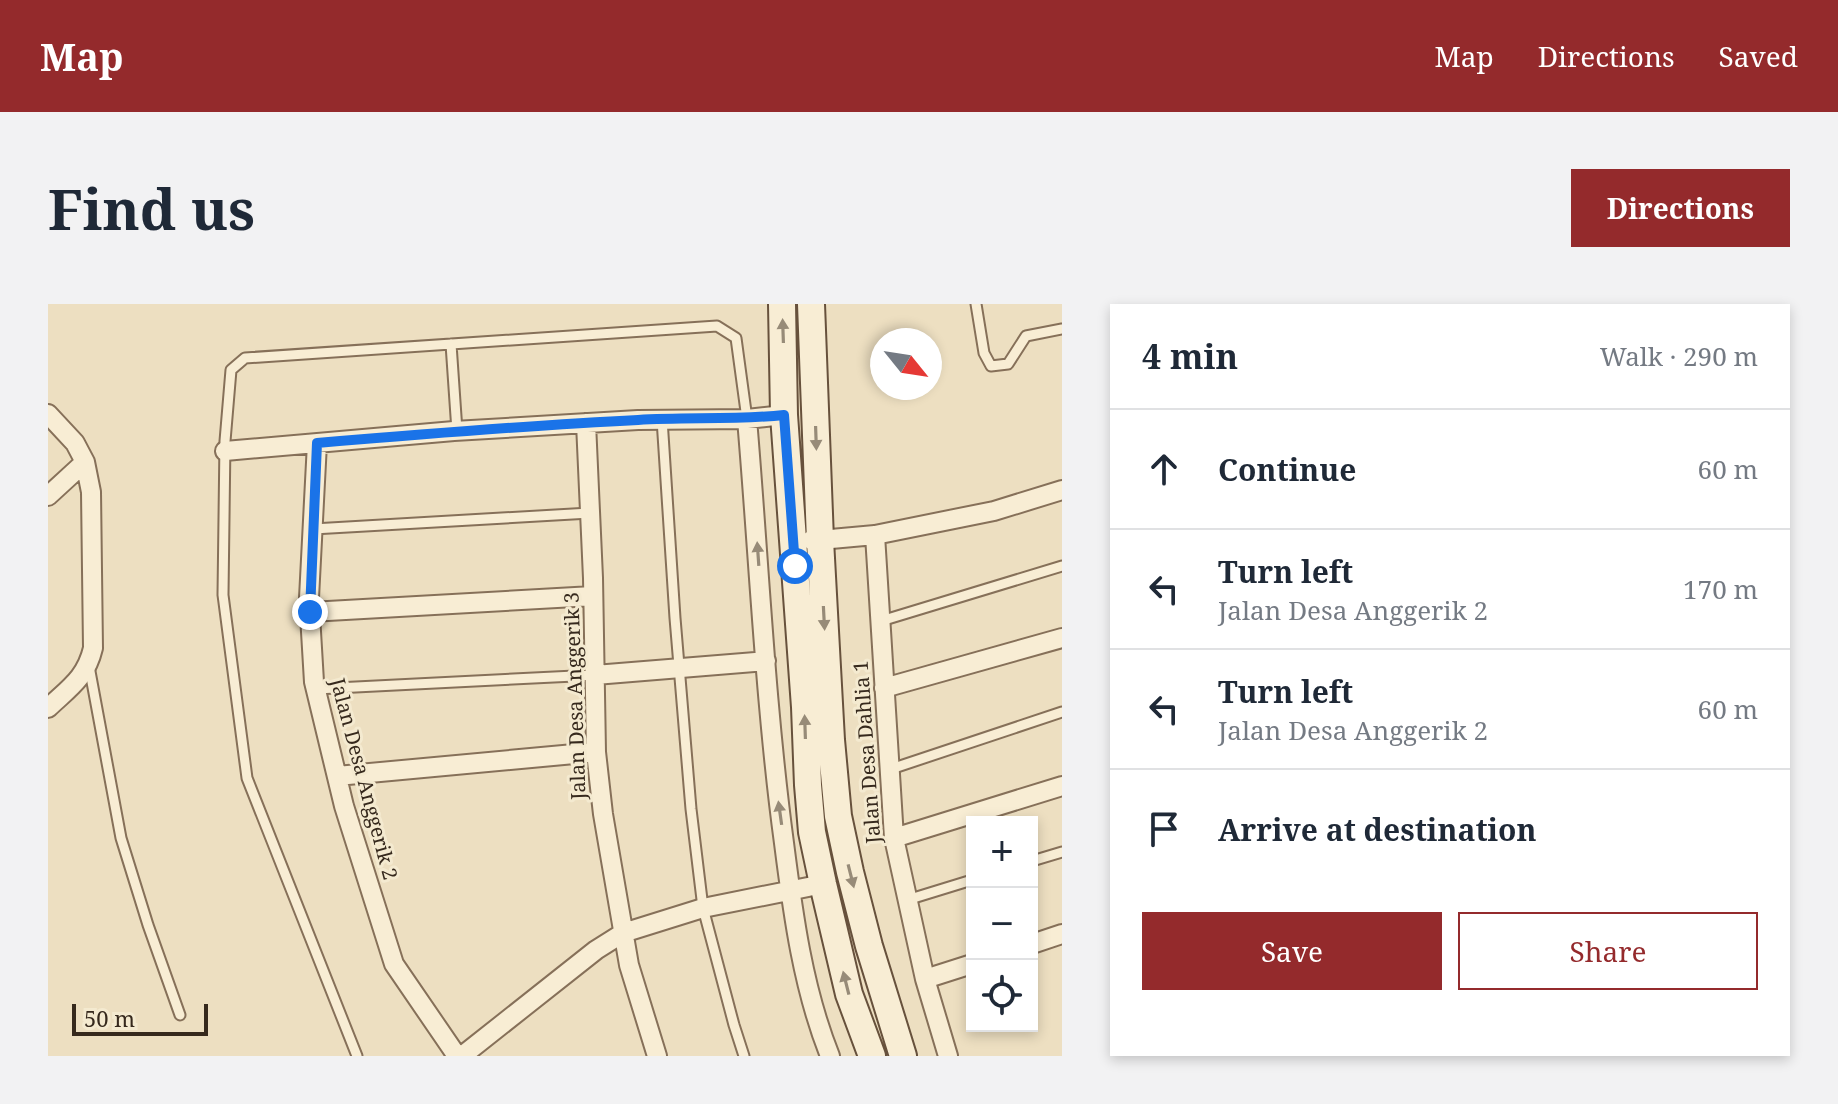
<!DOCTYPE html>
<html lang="en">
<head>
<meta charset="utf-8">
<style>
  :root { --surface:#fff; --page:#f2f2f3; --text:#1f2937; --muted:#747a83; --line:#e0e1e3; --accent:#942a2c }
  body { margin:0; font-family:"Noto Serif",serif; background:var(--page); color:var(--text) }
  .controls { position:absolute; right:24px; bottom:24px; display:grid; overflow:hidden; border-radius:0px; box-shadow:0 4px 12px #0003 }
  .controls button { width:72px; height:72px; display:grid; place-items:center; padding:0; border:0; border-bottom:2px solid var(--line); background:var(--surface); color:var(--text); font:40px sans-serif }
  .compass { position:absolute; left:822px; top:24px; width:72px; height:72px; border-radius:50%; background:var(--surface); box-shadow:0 4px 12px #0003; rotate:120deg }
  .scale { position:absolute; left:24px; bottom:20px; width:136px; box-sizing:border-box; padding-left:8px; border:4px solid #36291d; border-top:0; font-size:22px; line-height:28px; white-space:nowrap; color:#36291d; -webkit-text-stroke:6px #f4ead0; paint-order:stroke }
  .stop { position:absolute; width:24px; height:24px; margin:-18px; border:6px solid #1a73e8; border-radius:50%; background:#fff }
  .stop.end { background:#1a73e8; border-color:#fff; box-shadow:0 2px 8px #0008 }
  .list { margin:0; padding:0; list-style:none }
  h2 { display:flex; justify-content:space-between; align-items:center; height:104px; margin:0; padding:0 32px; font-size:34px }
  h2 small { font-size:26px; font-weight:400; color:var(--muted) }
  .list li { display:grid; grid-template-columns:52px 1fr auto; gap:24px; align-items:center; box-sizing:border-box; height:120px; padding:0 32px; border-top:2px solid var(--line) }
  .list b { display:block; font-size:30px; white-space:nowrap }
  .list p { margin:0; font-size:26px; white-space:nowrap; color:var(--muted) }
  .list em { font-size:26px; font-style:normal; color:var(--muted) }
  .actions { display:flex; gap:16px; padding:24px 32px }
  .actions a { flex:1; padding:18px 0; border:2px solid var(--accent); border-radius:0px; text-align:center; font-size:28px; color:var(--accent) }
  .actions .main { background:var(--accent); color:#fff }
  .icon { flex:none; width:44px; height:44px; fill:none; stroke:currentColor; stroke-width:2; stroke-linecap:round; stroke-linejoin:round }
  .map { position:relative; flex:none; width:1014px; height:752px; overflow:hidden; border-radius:0px }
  header { display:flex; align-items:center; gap:48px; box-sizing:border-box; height:112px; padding:0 40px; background:var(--accent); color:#fff }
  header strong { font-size:38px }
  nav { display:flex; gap:44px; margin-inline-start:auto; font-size:28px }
  .intro { display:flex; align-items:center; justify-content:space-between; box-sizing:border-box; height:192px; padding:0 48px }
  h1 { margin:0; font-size:56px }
  .button { padding:20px 36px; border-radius:0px; background:var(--accent); color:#fff; font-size:28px; font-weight:700 }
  main { display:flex; gap:48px; padding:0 48px }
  aside { flex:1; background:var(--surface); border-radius:0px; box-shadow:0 4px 12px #0003 }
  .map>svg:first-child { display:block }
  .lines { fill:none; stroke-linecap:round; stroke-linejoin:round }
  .lane-casing { stroke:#867059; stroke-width:13 }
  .street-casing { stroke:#867059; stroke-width:22 }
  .secondary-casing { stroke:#67513c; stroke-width:30 }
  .lane { stroke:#f8edd4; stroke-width:9 }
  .street { stroke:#f8edd4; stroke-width:18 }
  .secondary { stroke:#f8edd4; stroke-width:26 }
  .oneway { fill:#978b78 }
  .route { stroke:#1a73e8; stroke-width:10 }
  .labels { text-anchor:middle; stroke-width:6; stroke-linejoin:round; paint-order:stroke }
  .street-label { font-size:20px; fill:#36291d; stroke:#f4ead0 }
</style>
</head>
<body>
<header>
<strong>Map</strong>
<nav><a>Map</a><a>Directions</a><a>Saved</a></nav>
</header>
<div class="intro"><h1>Find us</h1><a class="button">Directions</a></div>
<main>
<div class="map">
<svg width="1014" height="752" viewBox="0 0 1014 752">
  <rect width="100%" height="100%" fill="#eddfc1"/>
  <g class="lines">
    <g class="lane-casing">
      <path id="lane" d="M 928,0 L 936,49 L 943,62 L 960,60 L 978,32 L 1014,25
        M 403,40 L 409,127
        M 614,115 L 627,314 L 643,505 L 655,604 L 686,721 L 696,752
        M 265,225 L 542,209
        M 833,317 L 1014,262
        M 41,362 L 73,534 L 100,621 L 132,711
        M 268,385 L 547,371
        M 840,466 L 1014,408
        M 984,557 L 1014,548
        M 859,596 L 924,576
        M 309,752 L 199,474 L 175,291 L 177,137 L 183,66 L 197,54 L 669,22 L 688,34 L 699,115"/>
    </g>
    <g class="street-casing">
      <path id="street" d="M 0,110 L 27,139 L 37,158 L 43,188 L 45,344 C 38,374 21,384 0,404
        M 699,115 C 711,256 717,398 736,539 C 745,610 755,685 782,752
        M 538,119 L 545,274 L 548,448 L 555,510 L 581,661 L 609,752
        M 269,139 L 261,294 L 266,378 L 296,502 L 346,660 L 409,752
        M 177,147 L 406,127 L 590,116 L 699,115 L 736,111
        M 0,192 L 37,158
        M 827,231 L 846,534 L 877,675 L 900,752
        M 763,236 L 772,236 L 827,231 L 946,207 L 1014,186
        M 262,308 L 545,292
        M 547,371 L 718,357
        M 836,384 L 1014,334
        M 289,472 L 548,448
        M 846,534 L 1014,482
        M 984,640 L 1014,630
        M 877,675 L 924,660
        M 414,752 L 548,646 L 575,629 L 655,604 L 775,580"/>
    </g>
    <g class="secondary-casing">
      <path id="secondary" d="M 734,0 L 736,111 L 757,403 L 760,481 L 764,528 L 775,580 L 801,690 L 824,752
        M 763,0 L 772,236 L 783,436 L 790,512 L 802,568 L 821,642 L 855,752"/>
    </g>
    <use href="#lane" class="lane"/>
    <use href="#street" class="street"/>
    <use href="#secondary" class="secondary"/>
  </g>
  <defs><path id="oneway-solid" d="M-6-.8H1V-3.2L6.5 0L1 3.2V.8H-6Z" transform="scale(2)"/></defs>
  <g class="oneway">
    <use href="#oneway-solid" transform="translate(735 27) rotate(-92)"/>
    <use href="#oneway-solid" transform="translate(768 134) rotate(88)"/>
    <use href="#oneway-solid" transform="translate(710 250) rotate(-94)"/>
    <use href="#oneway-solid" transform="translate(776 314) rotate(87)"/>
    <use href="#oneway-solid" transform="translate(757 423) rotate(-92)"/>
    <use href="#oneway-solid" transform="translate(732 509) rotate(-98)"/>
    <use href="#oneway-solid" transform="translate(803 572) rotate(76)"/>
    <use href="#oneway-solid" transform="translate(798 679) rotate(-104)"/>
  </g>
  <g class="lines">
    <path class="route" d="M 262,308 L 269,139 C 376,130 483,121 590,116 C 639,113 688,116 736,111 L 747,262"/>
  </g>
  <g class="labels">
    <g class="street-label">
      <text transform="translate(527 392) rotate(-92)" y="7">Jalan Desa Anggerik 3</text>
      <text transform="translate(819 448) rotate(-94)" y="7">Jalan Desa Dahlia 1</text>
      <text transform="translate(316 475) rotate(75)" y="7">Jalan Desa Anggerik 2</text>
    </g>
  </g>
</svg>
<div class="controls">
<button>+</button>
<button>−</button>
<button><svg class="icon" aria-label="locate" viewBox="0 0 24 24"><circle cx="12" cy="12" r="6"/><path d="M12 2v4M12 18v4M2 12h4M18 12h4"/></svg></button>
</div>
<svg class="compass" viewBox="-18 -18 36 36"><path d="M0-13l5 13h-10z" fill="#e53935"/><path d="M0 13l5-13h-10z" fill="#747a83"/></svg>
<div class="scale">50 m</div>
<div class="stop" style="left:747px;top:262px"></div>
<div class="stop end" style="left:262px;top:308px"></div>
</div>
<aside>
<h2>4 min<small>Walk · 290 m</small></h2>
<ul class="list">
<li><svg class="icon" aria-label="ahead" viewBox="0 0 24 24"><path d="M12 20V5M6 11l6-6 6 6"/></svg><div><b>Continue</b></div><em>60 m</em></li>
<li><svg class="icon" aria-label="left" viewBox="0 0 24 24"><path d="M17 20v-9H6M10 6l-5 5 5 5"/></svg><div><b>Turn left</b><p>Jalan Desa Anggerik 2</p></div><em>170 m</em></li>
<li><svg class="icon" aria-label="left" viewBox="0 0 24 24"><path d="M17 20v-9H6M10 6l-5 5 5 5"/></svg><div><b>Turn left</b><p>Jalan Desa Anggerik 2</p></div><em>60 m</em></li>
<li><svg class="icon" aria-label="arrive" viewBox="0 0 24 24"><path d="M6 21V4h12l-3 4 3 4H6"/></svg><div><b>Arrive at destination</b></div></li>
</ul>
<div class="actions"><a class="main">Save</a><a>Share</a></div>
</aside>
</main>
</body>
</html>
